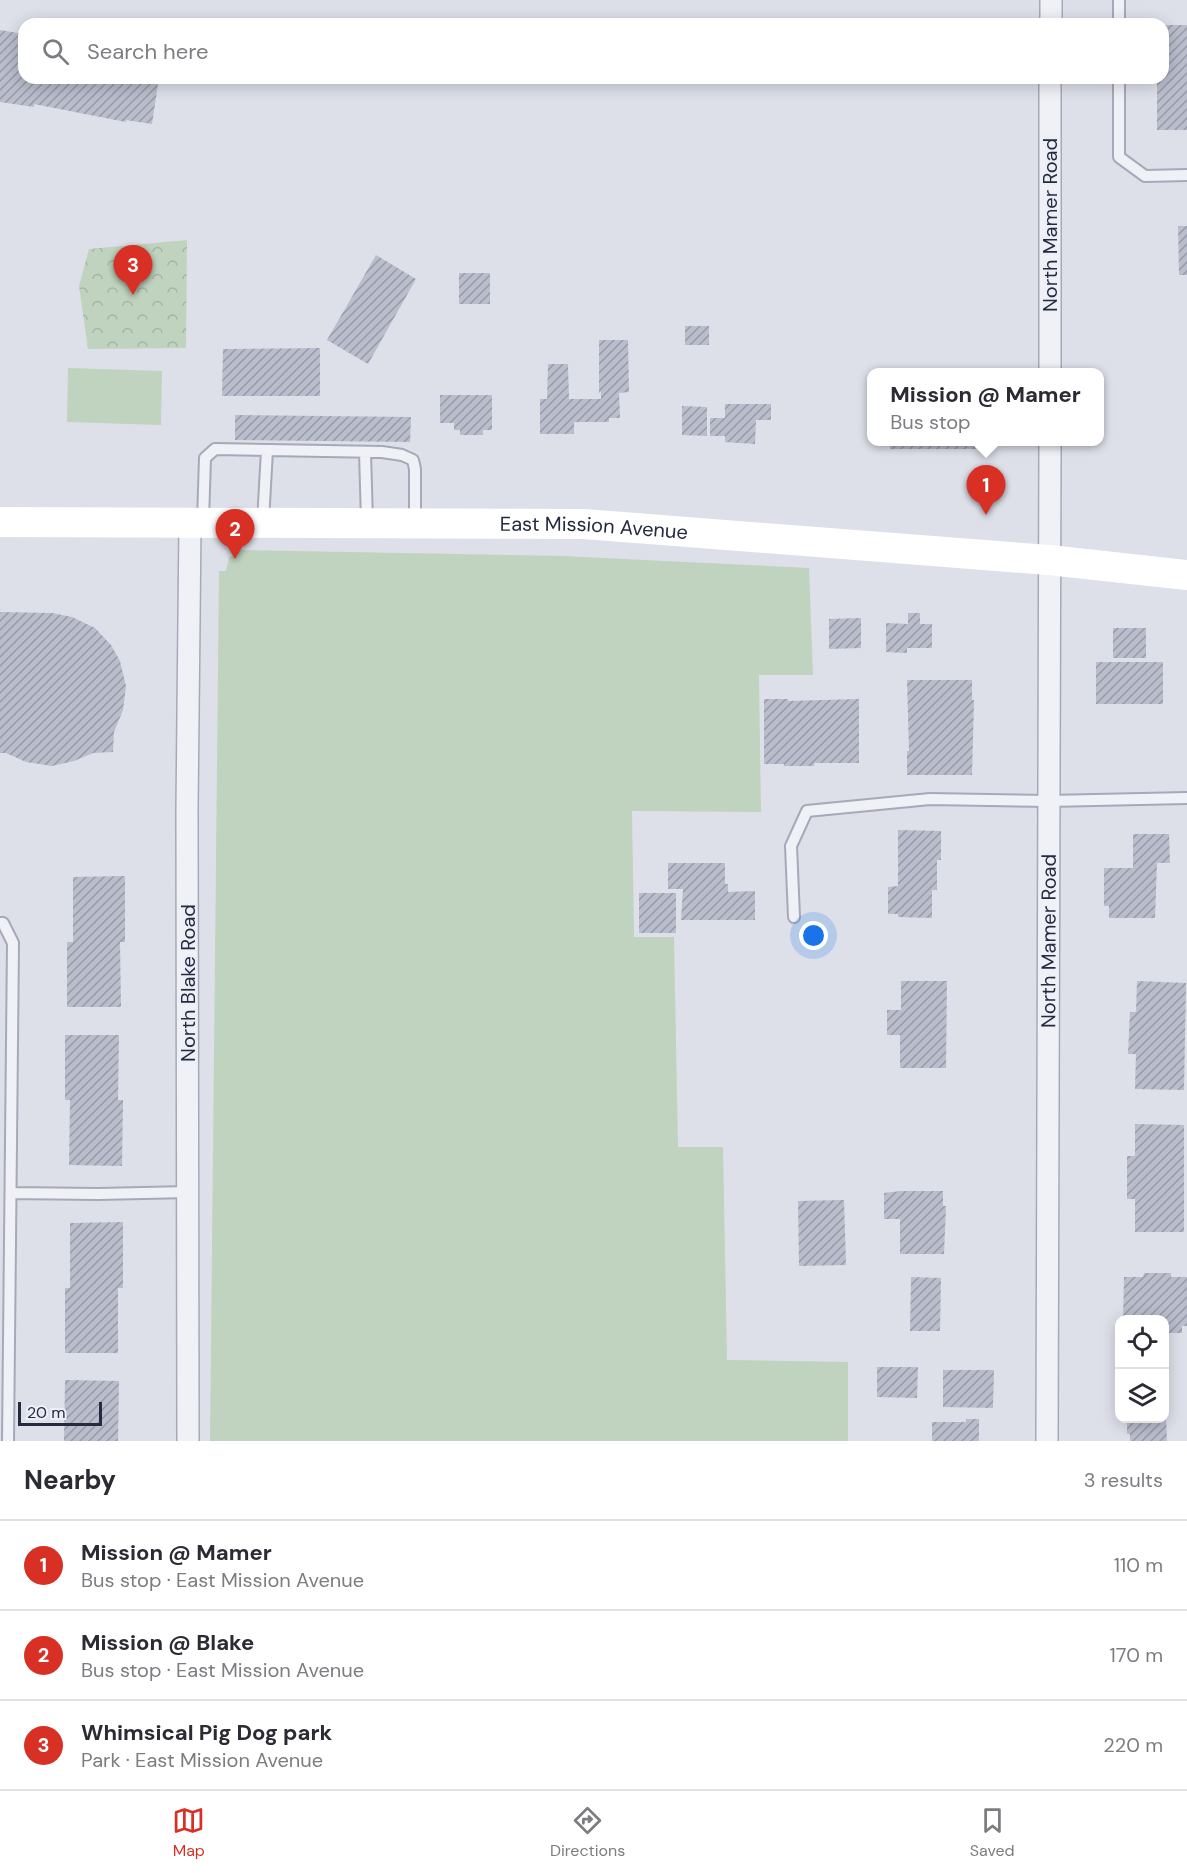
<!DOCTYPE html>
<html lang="en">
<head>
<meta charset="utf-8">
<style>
  :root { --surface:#fff; --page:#f2f2f3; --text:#2b2b33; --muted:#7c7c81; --line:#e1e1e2; --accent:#d93025 }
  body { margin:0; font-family:"DM Sans",sans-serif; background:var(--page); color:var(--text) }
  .controls { position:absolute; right:18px; bottom:18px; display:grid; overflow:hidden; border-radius:12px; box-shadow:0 3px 15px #0003 }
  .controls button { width:54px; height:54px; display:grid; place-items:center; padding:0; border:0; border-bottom:2px solid var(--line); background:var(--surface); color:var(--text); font:30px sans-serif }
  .scale { position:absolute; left:18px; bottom:15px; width:84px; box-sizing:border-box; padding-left:6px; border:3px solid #252a41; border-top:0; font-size:16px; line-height:21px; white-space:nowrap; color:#252a41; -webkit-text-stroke:4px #edeff6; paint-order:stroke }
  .you { position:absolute; left:814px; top:936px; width:21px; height:21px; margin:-15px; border:4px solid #fff; border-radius:50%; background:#1a73e8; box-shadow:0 0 0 9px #1a73e833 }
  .badge { display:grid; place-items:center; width:39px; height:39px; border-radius:50%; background:var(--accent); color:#fff; font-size:20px; font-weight:700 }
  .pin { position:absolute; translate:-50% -50px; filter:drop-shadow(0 2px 3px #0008) }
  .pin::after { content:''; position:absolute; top:32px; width:21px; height:18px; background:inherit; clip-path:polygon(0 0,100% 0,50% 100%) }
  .popup { position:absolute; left:867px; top:368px; width:237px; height:78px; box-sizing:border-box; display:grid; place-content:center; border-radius:12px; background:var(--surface); filter:drop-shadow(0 2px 4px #0005); font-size:20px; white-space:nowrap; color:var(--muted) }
  .popup b { font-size:22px; color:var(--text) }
  .popup::after { content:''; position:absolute; left:50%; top:100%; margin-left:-12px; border:12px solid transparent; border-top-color:var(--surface) }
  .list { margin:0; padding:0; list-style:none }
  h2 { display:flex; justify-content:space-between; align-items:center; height:78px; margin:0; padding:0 24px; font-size:26px }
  h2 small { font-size:20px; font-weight:400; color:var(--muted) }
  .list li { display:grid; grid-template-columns:39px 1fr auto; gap:18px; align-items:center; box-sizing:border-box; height:90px; padding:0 24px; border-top:2px solid var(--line) }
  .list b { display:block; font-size:22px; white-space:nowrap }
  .list p { margin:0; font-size:20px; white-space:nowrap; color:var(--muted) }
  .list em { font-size:20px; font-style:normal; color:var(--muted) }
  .icon { flex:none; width:33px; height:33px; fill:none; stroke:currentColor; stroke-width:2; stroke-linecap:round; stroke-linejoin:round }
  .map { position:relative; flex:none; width:1187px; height:1441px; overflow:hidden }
  .search { position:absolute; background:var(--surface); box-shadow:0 3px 15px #0003; left:18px; right:18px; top:18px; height:66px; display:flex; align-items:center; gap:15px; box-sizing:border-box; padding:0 21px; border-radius:18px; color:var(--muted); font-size:22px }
  .sheet { height:348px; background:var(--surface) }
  nav { display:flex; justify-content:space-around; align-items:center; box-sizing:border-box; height:84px; border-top:2px solid var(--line); background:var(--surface); font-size:16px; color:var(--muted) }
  nav a { display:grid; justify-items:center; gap:3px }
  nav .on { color:var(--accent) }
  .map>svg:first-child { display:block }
  .grass { fill:#bfd3be }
  .park { fill:url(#park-crowns) }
  .building { fill:url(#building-hatch) }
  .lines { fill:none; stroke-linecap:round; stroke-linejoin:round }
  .lane-casing { stroke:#a6a9b7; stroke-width:14 }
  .street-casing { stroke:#a6a9b7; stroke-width:24 }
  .lane { stroke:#f0f1f7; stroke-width:10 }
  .street { stroke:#f0f1f7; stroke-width:21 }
  .secondary { stroke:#fff; stroke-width:30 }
  .labels { text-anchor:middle; stroke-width:4.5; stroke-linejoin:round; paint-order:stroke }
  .street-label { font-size:20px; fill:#252a41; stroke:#edeff6 }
</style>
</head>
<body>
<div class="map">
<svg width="1187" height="1441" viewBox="0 0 1187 1441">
  <defs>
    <pattern id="park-crowns" width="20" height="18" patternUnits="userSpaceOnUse" patternTransform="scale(1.5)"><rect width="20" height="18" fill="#bfd3be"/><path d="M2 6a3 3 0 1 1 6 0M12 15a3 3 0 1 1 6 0" fill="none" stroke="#a4b5a4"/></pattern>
    <pattern id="building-hatch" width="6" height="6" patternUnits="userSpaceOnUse" patternTransform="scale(1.5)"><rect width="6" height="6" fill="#babdcc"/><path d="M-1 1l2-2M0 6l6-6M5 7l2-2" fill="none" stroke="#979aa7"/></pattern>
  </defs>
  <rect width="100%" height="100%" fill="#dde0e9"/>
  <path class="grass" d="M 68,368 L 162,371 L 161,425 L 67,422 Z
    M 239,550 L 562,556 L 809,568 L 813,675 L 759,675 L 761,812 L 632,811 L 634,937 L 674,937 L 678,1147 L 723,1147 L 727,1360 L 848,1362 L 848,1441 L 210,1441 L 219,571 L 226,571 L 229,558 Z"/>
  <path class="park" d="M 187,240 L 186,348 L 88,349 L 79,286 L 89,249 Z"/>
  <path class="building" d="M 1163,25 L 1187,25 L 1187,130 L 1157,130 L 1157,78 L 1163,78 Z
    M 0,30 L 24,34 L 24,78 L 159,78 L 152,124 L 126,120 L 126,122 L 34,104 L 34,107 L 0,102 Z
    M 1178,226 L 1187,226 L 1187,275 L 1179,275 Z
    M 376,255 L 416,279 L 368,364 L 327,340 Z
    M 459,273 L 490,273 L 490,304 L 459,304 Z
    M 685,326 L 709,326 L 709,345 L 685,345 Z
    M 599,340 L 628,340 L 629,392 L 619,393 L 620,418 L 609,418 L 609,422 L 574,422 L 574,434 L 540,434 L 540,399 L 547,399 L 548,364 L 568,364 L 569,399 L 601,399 L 601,392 L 599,393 Z
    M 320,348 L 320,396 L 222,396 L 223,349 Z
    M 440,395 L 492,395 L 492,430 L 483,430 L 483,435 L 460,435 L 460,430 L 454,430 L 454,423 L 440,423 Z
    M 725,404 L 771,404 L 771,420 L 756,420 L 755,444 L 725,442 L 725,436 L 710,436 L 710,418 L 725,418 Z
    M 682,406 L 707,407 L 707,436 L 682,435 Z
    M 235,415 L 411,417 L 410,442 L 235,440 Z
    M 890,442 L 986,442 L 986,449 L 890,449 Z
    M 0,612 L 52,613 L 72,617 L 95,628 L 111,645 L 120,661 L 126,686 L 123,710 L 114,732 L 113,752 L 93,753 L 74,761 L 52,766 L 26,762 L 6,753 L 0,753 Z
    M 908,613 L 920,613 L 920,624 L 932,624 L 932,648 L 907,648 L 907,653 L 886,652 L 886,623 L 908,624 Z
    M 861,618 L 861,648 L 829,649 L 829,619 Z
    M 1113,628 L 1146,628 L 1146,658 L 1113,658 Z
    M 1096,662 L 1163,662 L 1163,704 L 1096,704 Z
    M 907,680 L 972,680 L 972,700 L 974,700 L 972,775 L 907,775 L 907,751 L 909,751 Z
    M 764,699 L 788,699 L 788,701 L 859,699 L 859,763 L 814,763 L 814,766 L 784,766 L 784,764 L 764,764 Z
    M 898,830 L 941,831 L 941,860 L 937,860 L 937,890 L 932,890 L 932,918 L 898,917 L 898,914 L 888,914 L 888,887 L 898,886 Z
    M 1133,834 L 1169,834 L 1170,863 L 1157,863 L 1155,918 L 1109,918 L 1109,906 L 1104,906 L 1104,868 L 1133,868 Z
    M 668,863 L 725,863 L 725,884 L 728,884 L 728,892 L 755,891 L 755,920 L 681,920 L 683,889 L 668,889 Z
    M 125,876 L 125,942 L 120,942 L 121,1007 L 67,1007 L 67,942 L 73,942 L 73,877 Z
    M 639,893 L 676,893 L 676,933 L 639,933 Z
    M 901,981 L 947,981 L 946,1068 L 900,1068 L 900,1035 L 887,1035 L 887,1010 L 901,1010 Z
    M 1137,981 L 1186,983 L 1184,1090 L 1135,1089 L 1136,1054 L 1128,1054 L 1130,1012 L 1136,1012 Z
    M 65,1035 L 119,1035 L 118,1100 L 123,1100 L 122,1166 L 69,1165 L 70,1100 L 65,1100 Z
    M 1135,1124 L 1184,1125 L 1184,1232 L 1135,1232 L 1135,1199 L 1127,1199 L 1127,1156 L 1135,1156 Z
    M 900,1191 L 943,1191 L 943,1206 L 946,1206 L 944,1254 L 900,1254 L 900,1219 L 884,1219 L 884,1193 Z
    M 844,1200 L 846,1265 L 799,1266 L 798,1201 Z
    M 123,1222 L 123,1288 L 118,1288 L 118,1353 L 65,1353 L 65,1288 L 70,1288 L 70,1223 Z
    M 1144,1273 L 1171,1273 L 1171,1277 L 1187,1277 L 1187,1326 L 1182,1326 L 1182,1333 L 1164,1333 L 1164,1320 L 1123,1320 L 1124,1277 L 1143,1277 Z
    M 911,1277 L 941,1278 L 940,1331 L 910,1331 Z
    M 877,1367 L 918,1367 L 917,1398 L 877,1397 Z
    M 943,1370 L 994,1370 L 993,1408 L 943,1407 Z
    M 65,1380 L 119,1381 L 118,1441 L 64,1441 Z
    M 1127,1418 L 1166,1418 L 1167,1441 L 1130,1441 L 1130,1434 L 1127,1434 Z
    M 966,1419 L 979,1419 L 979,1441 L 932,1441 L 932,1422 L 966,1422 Z"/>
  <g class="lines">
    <g class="lane-casing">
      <path id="lane" d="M 1119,0 L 1119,24
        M 1119,78 L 1119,157 L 1145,176 L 1187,175
        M 365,452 L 367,521
        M 203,521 L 205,458 L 215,449 L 382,452 L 402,455 L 413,460 L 415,469 L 415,522
        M 263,522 L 267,450
        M 794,917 L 791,846 L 807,811 L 930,799 L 1049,801 L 1187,798
        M 0,923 L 3,923 L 13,943 L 8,1441
        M 11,1193 L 98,1194 L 189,1192"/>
    </g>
    <g class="street-casing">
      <g id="street">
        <path d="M 1051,24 L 1051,0"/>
        <path d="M 1050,372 L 1050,78"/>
        <path d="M 188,1441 L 187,810 L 190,524"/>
        <path id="s1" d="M 1047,1441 L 1050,442"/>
      </g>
    </g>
    <use href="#lane" class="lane"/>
    <use href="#street" class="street"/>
    <path class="secondary" id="s2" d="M 0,522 L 584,524 L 1049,560 L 1187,575"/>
  </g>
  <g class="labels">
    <g class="street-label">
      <text transform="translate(1050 225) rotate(-90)" y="7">North Mamer Road</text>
      <text dy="7" stroke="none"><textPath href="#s2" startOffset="594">East Mission Avenue</textPath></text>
      <text dy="7" stroke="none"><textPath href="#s1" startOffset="500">North Mamer Road</textPath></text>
      <text transform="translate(188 983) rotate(-90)" y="7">North Blake Road</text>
    </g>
  </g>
</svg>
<div class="controls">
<button><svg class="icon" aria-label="locate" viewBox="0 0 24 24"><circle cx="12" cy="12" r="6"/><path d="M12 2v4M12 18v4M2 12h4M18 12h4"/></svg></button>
<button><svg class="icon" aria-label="layers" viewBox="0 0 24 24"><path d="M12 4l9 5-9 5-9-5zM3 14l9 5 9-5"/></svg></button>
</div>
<div class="scale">20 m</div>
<div class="you"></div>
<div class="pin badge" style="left:986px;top:515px">1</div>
<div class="popup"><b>Mission @ Mamer</b>Bus stop</div>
<div class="pin badge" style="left:235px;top:559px">2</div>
<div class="pin badge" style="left:133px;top:295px">3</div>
<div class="search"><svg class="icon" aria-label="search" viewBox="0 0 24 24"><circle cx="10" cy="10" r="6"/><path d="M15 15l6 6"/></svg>Search here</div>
</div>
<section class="sheet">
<h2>Nearby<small>3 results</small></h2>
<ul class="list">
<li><span class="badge">1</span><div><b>Mission @ Mamer</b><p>Bus stop · East Mission Avenue</p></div><em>110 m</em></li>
<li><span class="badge">2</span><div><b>Mission @ Blake</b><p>Bus stop · East Mission Avenue</p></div><em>170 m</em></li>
<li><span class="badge">3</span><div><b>Whimsical Pig Dog park</b><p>Park · East Mission Avenue</p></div><em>220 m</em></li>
</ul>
</section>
<nav>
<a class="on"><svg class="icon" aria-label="map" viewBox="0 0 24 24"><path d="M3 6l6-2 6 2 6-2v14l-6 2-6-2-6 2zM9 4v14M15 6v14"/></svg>Map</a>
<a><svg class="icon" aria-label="directions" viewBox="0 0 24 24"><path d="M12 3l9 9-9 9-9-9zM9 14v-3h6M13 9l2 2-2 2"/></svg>Directions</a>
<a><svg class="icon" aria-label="saved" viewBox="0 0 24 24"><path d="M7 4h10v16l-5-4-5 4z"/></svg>Saved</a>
</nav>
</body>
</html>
